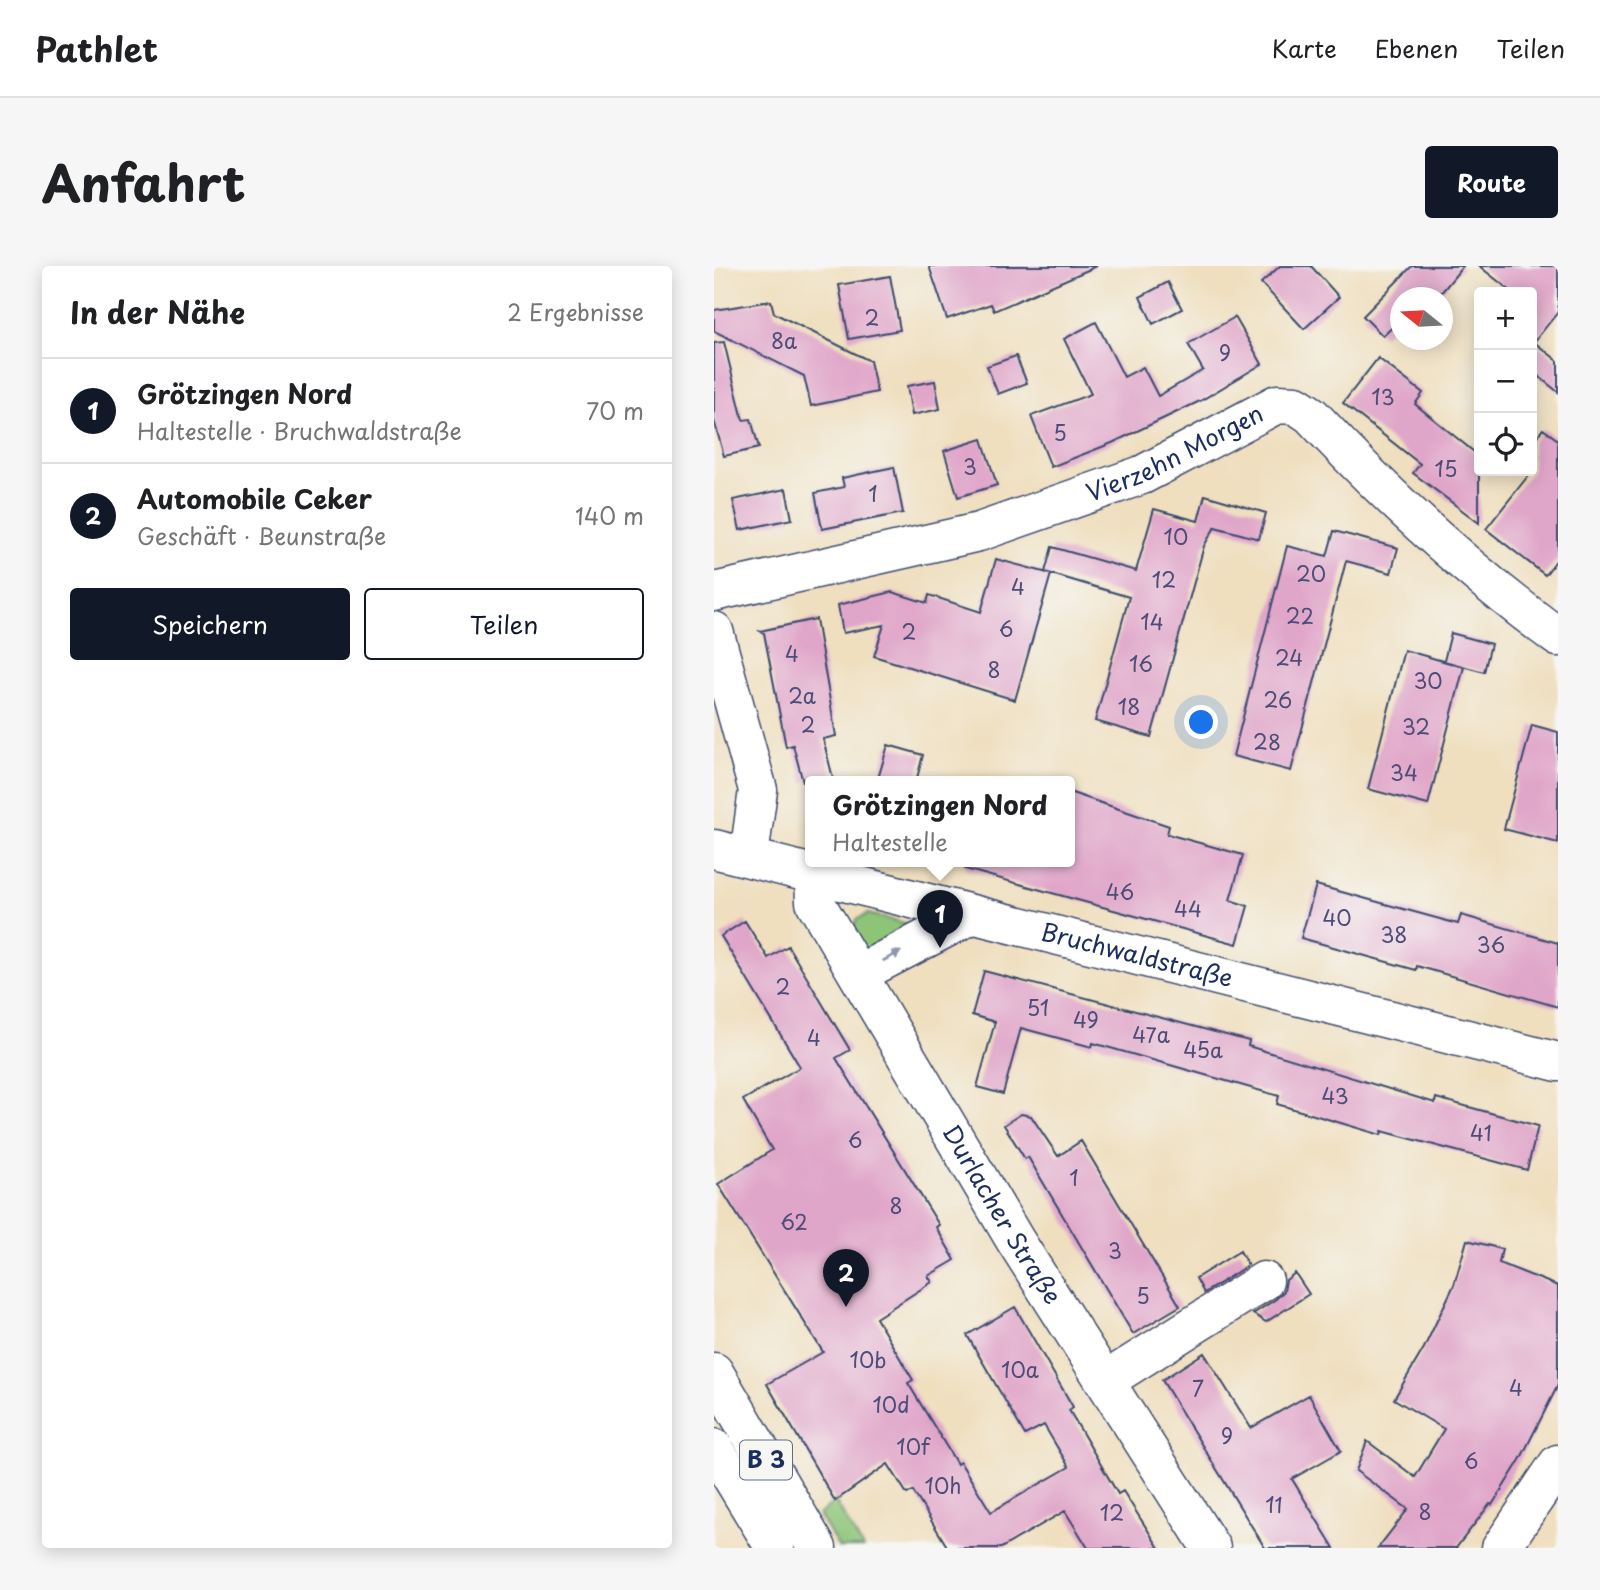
<!DOCTYPE html>
<html lang="de">
<head>
<meta charset="utf-8">
<style>
  :root { --surface:#fff; --page:#f6f6f6; --text:#202124; --muted:#757577; --line:#e0e0e0; --accent:#111827 }
  body { margin:0; font-family:"Playpen Sans",sans-serif; background:var(--page); color:var(--text) }
  .controls { position:absolute; right:21px; top:21px; display:grid; overflow:hidden; border-radius:7px; box-shadow:0 4px 18px #0003 }
  .controls button { width:63px; height:63px; display:grid; place-items:center; padding:0; border:0; border-bottom:2px solid var(--line); background:var(--surface); color:var(--text); font:35px sans-serif }
  .compass { position:absolute; left:676px; top:21px; width:63px; height:63px; border-radius:50%; background:var(--surface); box-shadow:0 4px 18px #0003; rotate:288deg }
  .you { position:absolute; left:488px; top:457px; width:24px; height:24px; margin:-18px; border:5px solid #fff; border-radius:50%; background:#1a73e8; box-shadow:0 0 0 10px #1a73e833 }
  .badge { display:grid; place-items:center; width:46px; height:46px; border-radius:50%; background:var(--accent); color:#fff; font-size:23px; font-weight:700 }
  .pin { position:absolute; translate:-50% -58px; filter:drop-shadow(0 2px 4px #0008) }
  .pin::after { content:''; position:absolute; top:37px; width:24px; height:21px; background:inherit; clip-path:polygon(0 0,100% 0,50% 100%) }
  .popup { position:absolute; left:91px; top:510px; width:270px; height:91px; box-sizing:border-box; display:grid; place-content:center; border-radius:7px; background:var(--surface); filter:drop-shadow(0 2px 5px #0005); font-size:23px; white-space:nowrap; color:var(--muted) }
  .popup b { font-size:26px; color:var(--text) }
  .popup::after { content:''; position:absolute; left:50%; top:100%; margin-left:-14px; border:14px solid transparent; border-top-color:var(--surface) }
  .list { margin:0; padding:0; list-style:none }
  h2 { display:flex; justify-content:space-between; align-items:center; height:91px; margin:0; padding:0 28px; font-size:30px }
  h2 small { font-size:23px; font-weight:400; color:var(--muted) }
  .list li { display:grid; grid-template-columns:46px 1fr auto; gap:21px; align-items:center; box-sizing:border-box; height:105px; padding:0 28px; border-top:2px solid var(--line) }
  .list b { display:block; font-size:26px; white-space:nowrap }
  .list p { margin:0; font-size:23px; white-space:nowrap; color:var(--muted) }
  .list em { font-size:23px; font-style:normal; color:var(--muted) }
  .actions { display:flex; gap:14px; padding:21px 28px }
  .actions a { flex:1; padding:16px 0; border:2px solid var(--accent); border-radius:7px; text-align:center; font-size:24px; color:var(--accent) }
  .actions .main { background:var(--accent); color:#fff }
  .icon { flex:none; width:38px; height:38px; fill:none; stroke:currentColor; stroke-width:2; stroke-linecap:round; stroke-linejoin:round }
  .map { position:relative; flex:none; width:844px; height:1282px; overflow:hidden; border-radius:7px }
  header { display:flex; align-items:center; gap:42px; box-sizing:border-box; height:98px; padding:0 35px; background:var(--surface); border-bottom:2px solid var(--line) }
  header strong { font-size:33px }
  nav { display:flex; gap:38px; margin-inline-start:auto; font-size:24px }
  .intro { display:flex; align-items:center; justify-content:space-between; box-sizing:border-box; height:168px; padding:0 42px }
  h1 { margin:0; font-size:49px }
  .button { padding:18px 32px; border-radius:7px; background:var(--accent); color:#fff; font-size:24px; font-weight:700 }
  main { display:flex; gap:42px; padding:0 42px }
  aside { flex:1; background:var(--surface); border-radius:7px; box-shadow:0 4px 18px #0003 }
  .map>svg:first-child { display:block }
  .green { fill:#8dc477; stroke:#547a6a; stroke-width:2 }
  .building { fill:#e0a6c9 }
  .lines { fill:none; stroke-linecap:round; stroke-linejoin:round }
  .minor-casing { stroke:#3b496d; stroke-width:41 }
  .major-casing { stroke:#3b496d; stroke-width:41 }
  .minor { stroke:#fff; stroke-width:38 }
  .major { stroke:#fff; stroke-width:38 }
  .oneway { fill:#8d97ae }
  .labels { text-anchor:middle; stroke-width:5; stroke-linejoin:round; paint-order:stroke }
  .number-label { font-size:21px; fill:#4c4d79 }
  .shield { fill:#f6f6f2; stroke:#5d6b8a; stroke-width:2 }
  .shield-label { font-size:23px; font-weight:bold; fill:#1b2f5e }
  .street-label { font-size:24px; fill:#1b2f5e; stroke:#f6f6f2 }
</style>
</head>
<body>
<header>
<strong>Pathlet</strong>
<nav><a>Karte</a><a>Ebenen</a><a>Teilen</a></nav>
</header>
<div class="intro"><h1>Anfahrt</h1><a class="button">Route</a></div>
<main>
<aside>
<h2>In der Nähe<small>2 Ergebnisse</small></h2>
<ul class="list">
<li><span class="badge">1</span><div><b>Grötzingen Nord</b><p>Haltestelle · Bruchwaldstraße</p></div><em>70 m</em></li>
<li><span class="badge">2</span><div><b>Automobile Ceker</b><p>Geschäft · Beunstraße</p></div><em>140 m</em></li>
</ul>
<div class="actions"><a class="main">Speichern</a><a>Teilen</a></div>
</aside>
<div class="map">
<svg width="844" height="1282" viewBox="0 0 844 1282">
  <rect width="100%" height="100%" fill="#f6f6f2"/>
  <filter id="ink" filterUnits="userSpaceOnUse"><feTurbulence type="fractalNoise" baseFrequency=".0143" numOctaves="2"/><feDisplacementMap in="SourceGraphic" scale="14" xChannelSelector="R" yChannelSelector="G"/><feConvolveMatrix kernelMatrix="1 2 1 2 8 2 1 2 1" color-interpolation-filters="sRGB"/></filter>
  <filter id="wash" filterUnits="userSpaceOnUse"><feTurbulence type="fractalNoise" baseFrequency=".00686" numOctaves="4" result="noise"/><feDisplacementMap in="SourceGraphic" scale="28" xChannelSelector="R" yChannelSelector="G"/><feGaussianBlur stdDeviation="1.57" result="paint"/><feColorMatrix in="noise" values="0 0 0 0 0 0 0 0 0 0 0 0 0 0 0 0 0 1.4 0 .05"/><feComposite in="paint" operator="in"/></filter>
  <g filter="url(#wash)">
    <rect width="100%" height="100%" fill="#efdfbf"/>
    <path class="green" d="M 154,648 L 203,660 L 152,685 L 138,664 L 143,653 Z
      M 121,1235 L 149,1282 L 125,1282 L 105,1249 Z"/>
    <g id="blocks">
      <path class="building" d="M 215,0 L 383,0 L 280,45 L 277,38 L 233,53 Z
        M 566,0 L 597,0 L 625,31 L 590,63 L 547,17 Z
        M 698,0 L 749,0 L 723,32 L 687,32 L 687,53 L 669,70 L 649,50 Z
        M 765,0 L 844,0 L 844,46 L 820,76 L 844,95 L 844,126 L 818,105 L 818,26 L 798,26 Z
        M 176,10 L 186,64 L 135,73 L 125,19 Z
        M 454,16 L 468,43 L 439,58 L 426,31 Z
        M 57,35 L 60,47 L 156,95 L 163,126 L 97,140 L 90,110 L 0,65 L 0,44 Z
        M 521,51 L 548,98 L 486,135 L 398,177 L 337,201 L 317,150 L 377,128 L 350,73 L 382,56 L 410,111 L 429,101 L 444,130 L 489,104 L 474,78 Z
        M 10,76 L 29,154 L 37,153 L 45,182 L 10,190 L 0,154 L 0,77 Z
        M 302,90 L 313,117 L 284,128 L 273,100 Z
        M 664,92 L 709,127 L 701,138 L 765,190 L 765,257 L 699,207 L 706,198 L 629,137 Z
        M 221,115 L 226,143 L 198,149 L 193,120 Z
        M 829,163 L 844,174 L 844,292 L 831,309 L 772,263 L 818,205 L 818,177 Z
        M 268,173 L 283,219 L 244,231 L 230,185 Z
        M 180,201 L 189,247 L 108,263 L 101,227 L 130,221 L 128,212 Z
        M 72,223 L 78,253 L 26,264 L 19,234 Z
        M 491,229 L 552,247 L 545,273 L 501,261 L 490,280 L 437,471 L 381,455 L 415,331 L 331,306 L 338,281 L 422,305 L 440,243 L 484,255 Z
        M 620,265 L 684,282 L 677,307 L 632,295 L 577,505 L 519,490 L 573,280 L 613,290 Z
        M 282,293 L 337,308 L 301,434 L 160,390 L 170,359 L 129,367 L 124,339 L 178,326 L 213,337 L 215,329 L 267,346 Z
        M 102,353 L 122,470 L 109,473 L 120,516 L 89,516 L 79,479 L 72,481 L 50,367 L 46,365 Z
        M 737,367 L 777,378 L 770,406 L 730,395 Z
        M 690,384 L 750,401 L 714,539 L 654,523 Z
        M 818,459 L 844,466 L 844,577 L 790,563 Z
        M 174,479 L 209,489 L 202,516 L 163,516 Z
        M 355,526 L 455,560 L 453,568 L 529,589 L 516,634 L 534,640 L 523,678 L 251,603 L 252,596 L 355,596 Z
        M 602,619 L 744,658 L 747,649 L 844,677 L 844,741 L 703,700 L 702,704 L 587,672 Z
        M 31,655 L 54,692 L 74,680 L 136,784 L 122,792 L 225,959 L 222,961 L 241,994 L 214,1010 L 218,1016 L 162,1052 L 199,1114 L 194,1117 L 243,1198 L 246,1196 L 277,1246 L 355,1201 L 330,1159 L 311,1169 L 253,1069 L 301,1041 L 359,1141 L 355,1144 L 404,1228 L 409,1225 L 445,1282 L 374,1282 L 351,1245 L 287,1282 L 234,1282 L 199,1225 L 193,1228 L 174,1198 L 121,1235 L 53,1118 L 109,1086 L 4,918 L 58,884 L 29,834 L 86,801 L 7,670 Z
        M 270,705 L 535,775 L 534,780 L 721,837 L 722,832 L 824,860 L 813,904 L 668,865 L 667,869 L 563,838 L 565,830 L 379,777 L 378,781 L 307,762 L 289,828 L 263,821 L 281,756 L 258,749 Z
        M 307,848 L 317,850 L 344,890 L 367,875 L 466,1040 L 419,1068 L 314,891 L 311,893 L 290,859 Z
        M 753,974 L 788,983 L 785,997 L 844,1020 L 844,1119 L 806,1194 L 778,1239 L 776,1238 L 742,1282 L 664,1282 L 694,1243 L 642,1205 L 653,1175 L 701,1211 L 730,1163 L 680,1133 L 710,1082 L 740,1019 Z
        M 526,985 L 534,999 L 490,1027 L 482,1012 Z
        M 581,1007 L 595,1028 L 552,1056 L 539,1048 L 562,1033 L 570,1025 L 572,1014 Z
        M 490,1087 L 537,1162 L 595,1129 L 627,1185 L 578,1213 L 620,1282 L 551,1282 L 448,1114 Z"/>
    </g>
  </g>
  <g filter="url(#ink)">
    <use href="#blocks" fill-opacity="0" stroke="#3b496d" stroke-width="2"/>
    <g class="lines">
      <g class="minor-casing">
        <g id="minor">
          <path id="s1" d="M 0,326 L 265,266 L 428,209 L 563,138 L 582,139 L 597,149 C 673,231 754,305 844,371"/>
          <path d="M 0,365 L 44,524 L 35,590"/>
          <path id="s2" d="M 0,583 L 844,796"/>
          <path id="s3" d="M 100,606 L 101,636 L 301,974 L 497,1282"/>
          <path d="M 144,708 L 257,649"/>
          <path d="M 391,1115 L 550,1015"/>
          <path d="M 0,1182 L 61,1282"/>
          <path d="M 787,1282 L 844,1198"/>
        </g>
      </g>
      <g class="major-casing">
        <path id="major" d="M 0,1106 L 103,1282"/>
      </g>
      <use href="#minor" class="minor"/>
      <use href="#major" class="major"/>
    </g>
    <defs><path id="oneway-solid" d="M-6-.8H1V-3.2L6.5 0L1 3.2V.8H-6Z" transform="scale(1.75)"/></defs>
    <use class="oneway" href="#oneway-solid" transform="translate(178 690) rotate(-28)"/>
  </g>
  <g class="labels">
    <g class="number-label">
      <text x="158" y="60">2</text>
      <text x="70" y="83">8a</text>
      <text x="511" y="95">9</text>
      <text x="669" y="139">13</text>
      <text x="346" y="175">5</text>
      <text x="256" y="209">3</text>
      <text x="732" y="211">15</text>
      <text x="159" y="236">1</text>
      <text x="462" y="279">10</text>
      <text x="597" y="316">20</text>
      <text x="450" y="322">12</text>
      <text x="304" y="329">4</text>
      <text x="586" y="358">22</text>
      <text x="438" y="364">14</text>
      <text x="292" y="371">6</text>
      <text x="195" y="374">2</text>
      <text x="78" y="396">4</text>
      <text x="575" y="400">24</text>
      <text x="427" y="406">16</text>
      <text x="280" y="412">8</text>
      <text x="714" y="423">30</text>
      <text x="88" y="438">2a</text>
      <text x="564" y="442">26</text>
      <text x="415" y="449">18</text>
      <text x="94" y="467">2</text>
      <text x="702" y="469">32</text>
      <text x="553" y="484">28</text>
      <text x="690" y="515">34</text>
      <text x="406" y="634">46</text>
      <text x="474" y="651">44</text>
      <text x="623" y="660">40</text>
      <text x="680" y="677">38</text>
      <text x="777" y="687">36</text>
      <text x="69" y="729">2</text>
      <text x="324" y="750">51</text>
      <text x="372" y="762">49</text>
      <text x="437" y="777">47a</text>
      <text x="100" y="780">4</text>
      <text x="489" y="792">45a</text>
      <text x="621" y="838">43</text>
      <text x="767" y="875">41</text>
      <text x="141" y="882">6</text>
      <text x="360" y="920">1</text>
      <text x="182" y="948">8</text>
      <text x="80" y="964">62</text>
      <text x="401" y="993">3</text>
      <text x="429" y="1038">5</text>
      <text x="154" y="1102">10b</text>
      <text x="306" y="1112">10a</text>
      <text x="802" y="1130">4</text>
      <text x="484" y="1131">7</text>
      <text x="177" y="1147">10d</text>
      <text x="513" y="1178">9</text>
      <text x="199" y="1189">10f</text>
      <text x="757" y="1203">6</text>
      <text x="229" y="1228">10h</text>
      <text x="560" y="1247">11</text>
      <text x="711" y="1254">8</text>
      <text x="398" y="1255">12</text>
    </g>
    <rect class="shield" x="26" y="1174.5" width="52" height="39" rx="5"/>
    <g class="shield-label">
      <text x="52" y="1202">B 3</text>
    </g>
    <g class="street-label">
      <text dy="8" stroke="none"><textPath href="#s1" startOffset="483">Vierzehn Morgen</textPath></text>
      <text dy="8" stroke="none"><textPath href="#s2" startOffset="436">Bruchwaldstraße</textPath></text>
      <text dy="8" stroke="none"><textPath href="#s3" startOffset="394">Durlacher Straße</textPath></text>
    </g>
  </g>
</svg>
<div class="controls">
<button>+</button>
<button>−</button>
<button><svg class="icon" aria-label="locate" viewBox="0 0 24 24"><circle cx="12" cy="12" r="6"/><path d="M12 2v4M12 18v4M2 12h4M18 12h4"/></svg></button>
</div>
<svg class="compass" viewBox="-18 -18 36 36"><path d="M0-13l5 13h-10z" fill="#e53935"/><path d="M0 13l5-13h-10z" fill="#757577"/></svg>
<div class="you"></div>
<div class="pin badge" style="left:226px;top:682px">1</div>
<div class="popup"><b>Grötzingen Nord</b>Haltestelle</div>
<div class="pin badge" style="left:132px;top:1041px">2</div>
</div>
</main>
</body>
</html>
